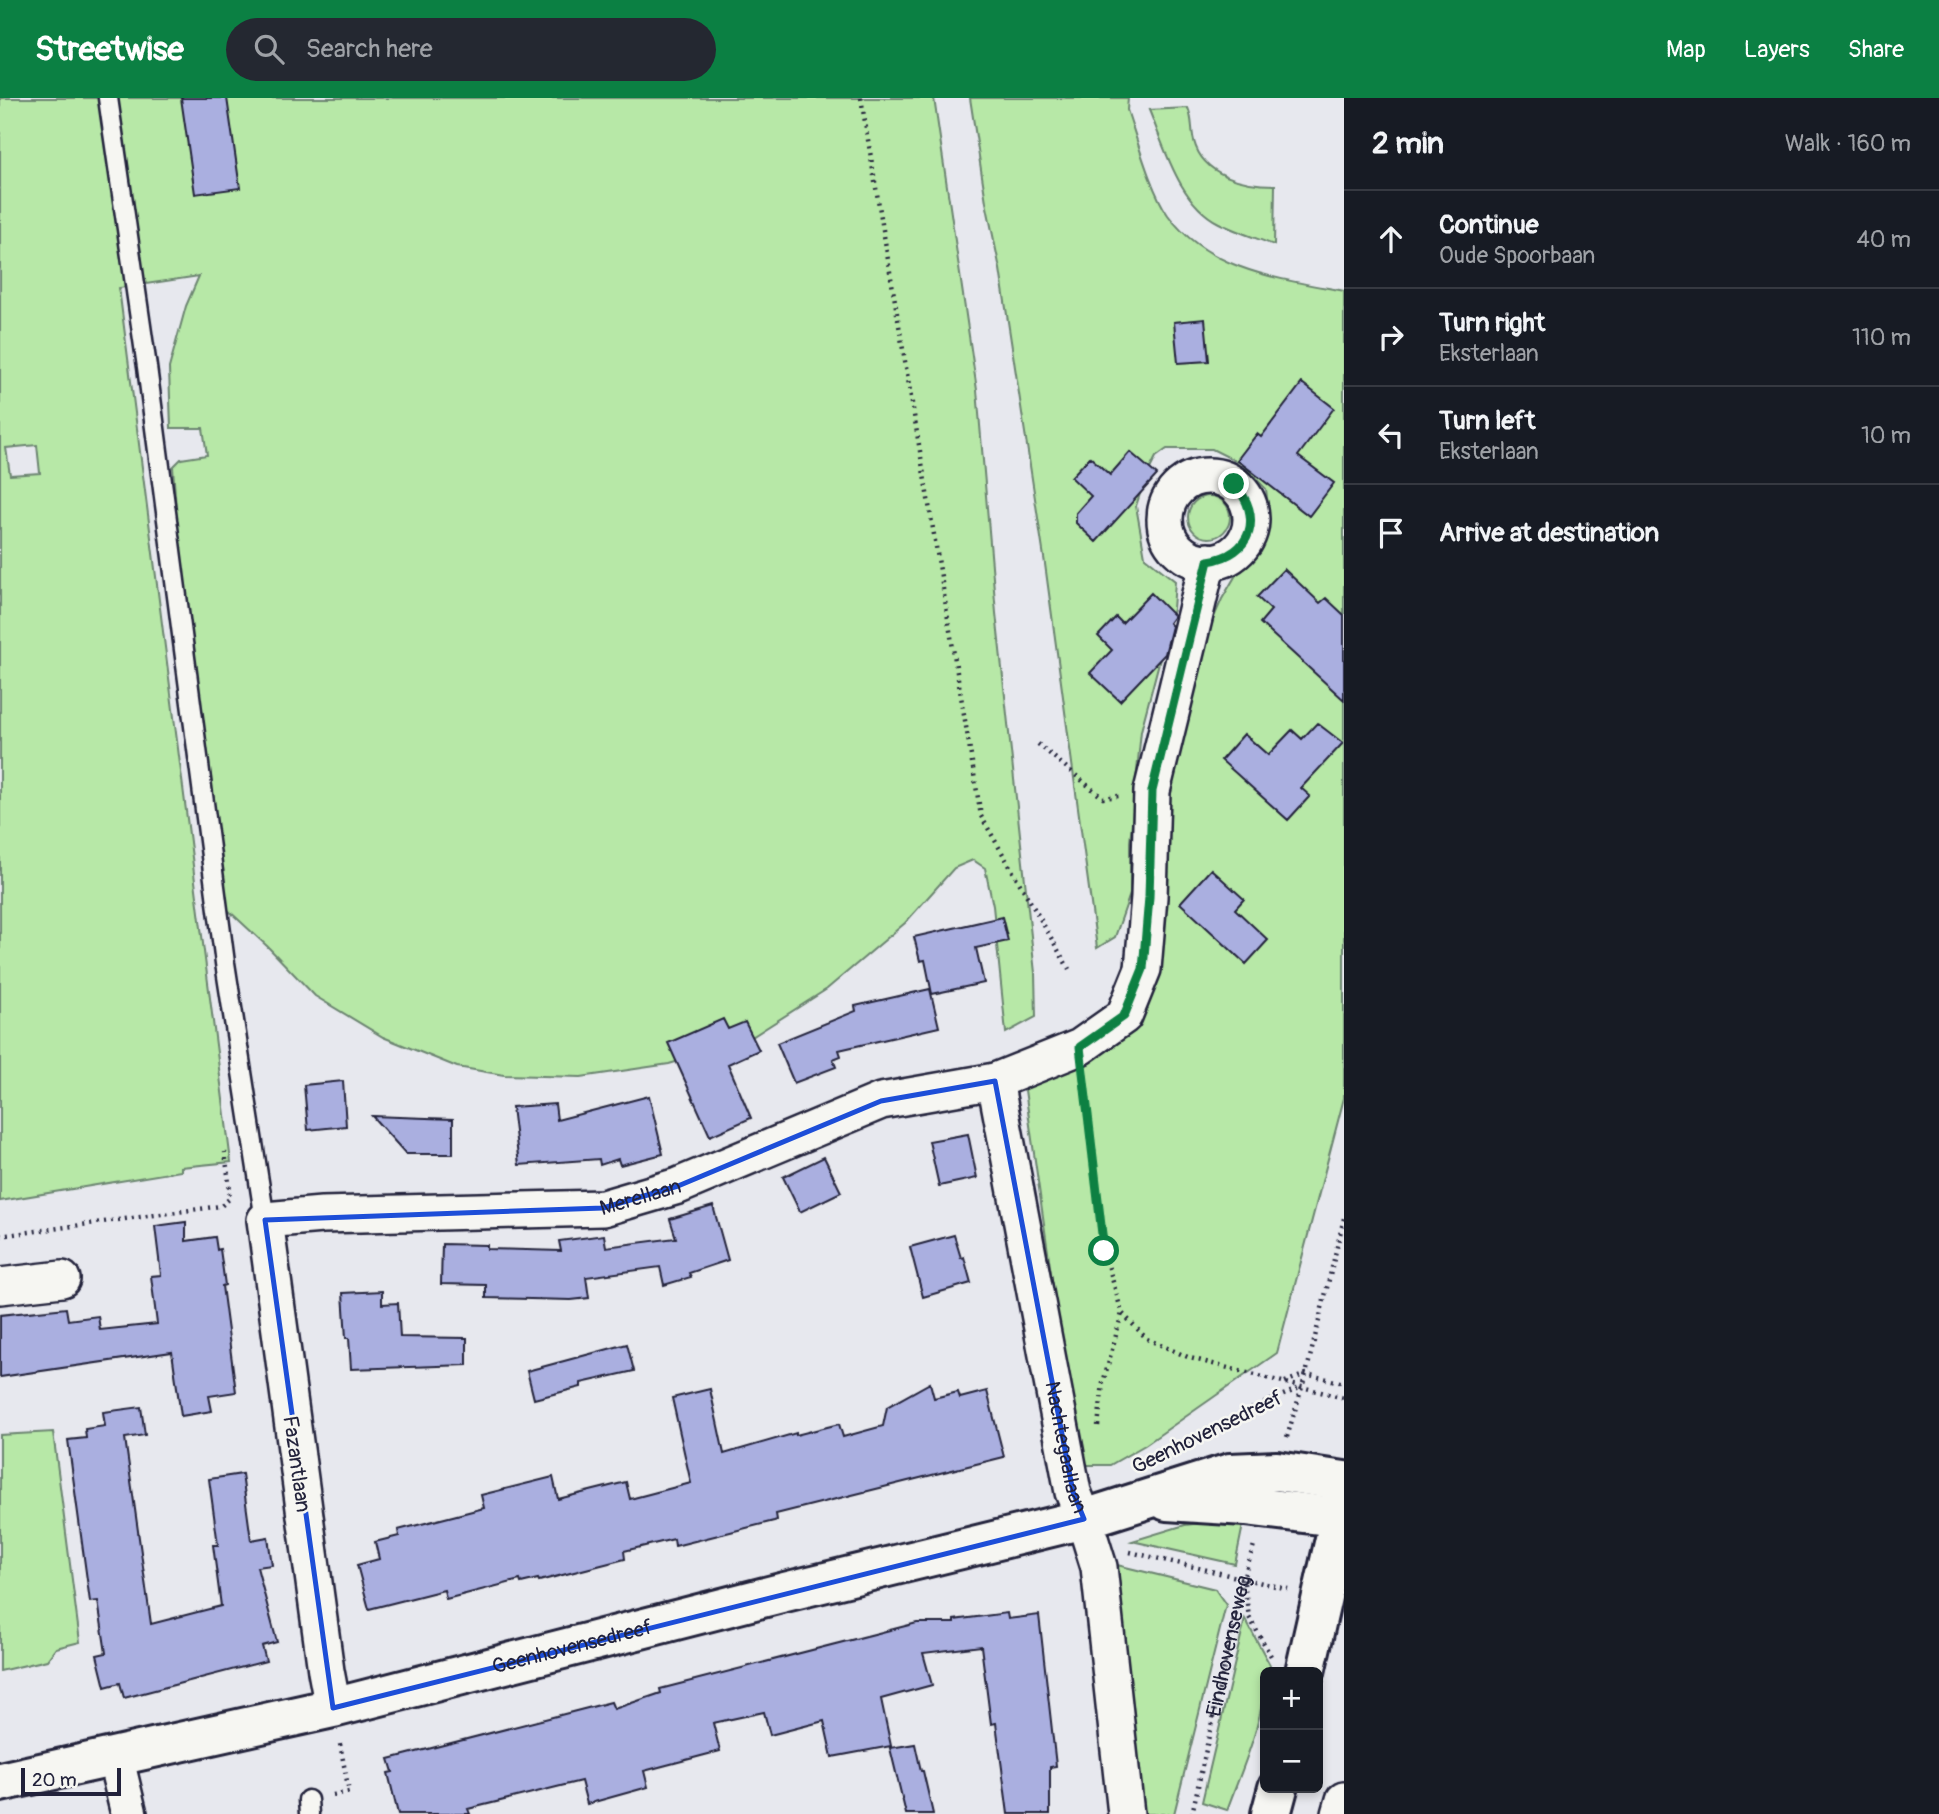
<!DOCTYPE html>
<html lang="en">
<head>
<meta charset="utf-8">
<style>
  :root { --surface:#171b24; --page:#242831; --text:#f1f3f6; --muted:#9ea1a6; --line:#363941; --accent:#0b8043 }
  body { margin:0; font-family:Pangolin,sans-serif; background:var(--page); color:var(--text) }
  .controls { position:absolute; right:21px; bottom:21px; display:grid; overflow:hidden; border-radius:10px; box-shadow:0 4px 10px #0003 }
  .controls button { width:63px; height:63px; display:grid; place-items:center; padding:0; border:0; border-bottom:2px solid var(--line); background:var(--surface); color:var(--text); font:35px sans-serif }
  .scale { position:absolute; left:21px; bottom:18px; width:100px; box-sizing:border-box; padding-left:7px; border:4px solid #22223b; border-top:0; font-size:19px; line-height:24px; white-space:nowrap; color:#22223b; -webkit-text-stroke:5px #f6f6f2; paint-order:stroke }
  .stop { position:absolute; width:21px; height:21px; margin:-16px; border:5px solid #0b8043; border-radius:50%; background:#fff }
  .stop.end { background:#0b8043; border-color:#fff; box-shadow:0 2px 7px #0008 }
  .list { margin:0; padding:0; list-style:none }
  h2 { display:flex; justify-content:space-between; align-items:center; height:91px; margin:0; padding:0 28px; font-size:30px }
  h2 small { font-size:23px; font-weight:400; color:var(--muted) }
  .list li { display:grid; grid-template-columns:46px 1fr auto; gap:21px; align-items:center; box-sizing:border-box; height:98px; padding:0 28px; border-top:2px solid var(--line) }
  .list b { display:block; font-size:26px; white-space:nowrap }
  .list p { margin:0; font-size:23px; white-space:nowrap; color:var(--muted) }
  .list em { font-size:23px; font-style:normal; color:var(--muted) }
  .icon { flex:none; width:38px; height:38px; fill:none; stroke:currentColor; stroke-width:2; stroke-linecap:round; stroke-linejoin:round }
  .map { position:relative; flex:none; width:1344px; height:1716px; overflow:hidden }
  header { display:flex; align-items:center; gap:42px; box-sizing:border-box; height:98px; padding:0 35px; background:var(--accent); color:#fff }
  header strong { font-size:33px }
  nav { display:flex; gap:38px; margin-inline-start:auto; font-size:24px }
  .search { width:490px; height:63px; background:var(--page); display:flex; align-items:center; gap:18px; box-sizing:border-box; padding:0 24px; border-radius:38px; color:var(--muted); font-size:26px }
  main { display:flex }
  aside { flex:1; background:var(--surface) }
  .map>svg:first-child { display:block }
  .green { fill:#b7e8a7; stroke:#6c8571; stroke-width:2; fill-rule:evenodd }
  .building { fill:#aaafe0; stroke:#22223b; stroke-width:2 }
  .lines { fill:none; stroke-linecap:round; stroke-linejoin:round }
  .service-casing { stroke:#22223b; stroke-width:23 }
  .minor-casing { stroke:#22223b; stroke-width:40 }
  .tertiary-casing { stroke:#22223b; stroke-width:44 }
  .secondary-casing { stroke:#22223b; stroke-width:44 }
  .path { stroke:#22223b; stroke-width:4.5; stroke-dasharray:2 5; stroke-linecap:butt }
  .service { stroke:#f6f6f2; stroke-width:18 }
  .minor { stroke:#f6f6f2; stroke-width:35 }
  .tertiary { stroke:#f6f6f2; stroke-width:38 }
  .secondary { stroke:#f6f6f2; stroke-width:38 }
  .route { stroke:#0b8043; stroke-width:9 }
  .marked { fill:none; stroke:#1d4ed8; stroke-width:5; stroke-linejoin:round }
  .labels { text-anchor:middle; stroke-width:5; stroke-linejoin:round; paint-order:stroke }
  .street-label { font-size:21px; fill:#22223b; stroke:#f6f6f2 }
</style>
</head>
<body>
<header>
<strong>Streetwise</strong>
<div class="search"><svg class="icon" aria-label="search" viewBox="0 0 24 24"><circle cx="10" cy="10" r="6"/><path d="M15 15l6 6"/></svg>Search here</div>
<nav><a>Map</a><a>Layers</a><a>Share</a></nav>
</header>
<main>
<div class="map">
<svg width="1344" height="1716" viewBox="0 0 1344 1716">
  <rect width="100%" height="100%" fill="#e7e8ee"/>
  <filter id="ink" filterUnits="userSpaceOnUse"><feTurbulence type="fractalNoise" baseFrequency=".0143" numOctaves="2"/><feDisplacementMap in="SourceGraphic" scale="14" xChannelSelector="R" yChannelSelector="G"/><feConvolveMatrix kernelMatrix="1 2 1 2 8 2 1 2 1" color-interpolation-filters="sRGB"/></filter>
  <g filter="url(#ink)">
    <path class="green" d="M 0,0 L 934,0 L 977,292 L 996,515 L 1035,875 L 1036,919 L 1006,935 L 993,808 L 985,770 L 973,762 L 954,770 L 905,825 L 827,891 L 744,944 L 669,966 L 581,979 L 504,977 L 457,969 L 383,939 L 315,898 L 268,849 L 227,811 L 181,482 L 173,369 L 181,361 L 207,357 L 203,330 L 171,330 L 169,270 L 186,208 L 199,178 L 119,190 L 231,1064 L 181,1069 L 181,1073 L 0,1103 ZM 37,347 L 40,375 L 10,377 L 6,350 Z
      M 970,0 L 1128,0 L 1127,12 C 1137,41 1151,93 1168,117 C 1209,173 1280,181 1344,193 L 1344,1000 L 1277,1255 L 1145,1347 L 1110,1367 L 1087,1367 L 1075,1344 L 1022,971 L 1110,941 L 1161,746 L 1178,637 L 1199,553 L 1222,501 L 1236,477 L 1261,454 L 1270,425 L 1266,391 L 1242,366 L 1212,351 L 1167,351 L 1156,359 L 1145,381 L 1136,408 L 1145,459 L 1175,483 L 1173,511 L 1141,633 L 1130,744 L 1130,796 L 1115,839 L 1097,850 L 1045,466 L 1000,171 L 986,104 Z
      M 1188,10 C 1193,21 1191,32 1194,43 C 1203,78 1244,87 1275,87 L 1274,147 C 1256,140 1237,134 1219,125 C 1179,105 1165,50 1149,12 Z
      M1188 419a21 21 0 1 1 42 0a21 21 0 1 1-42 0Z
      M 53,1334 L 80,1544 L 56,1550 L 47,1562 L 0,1573 L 0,1337 Z
      M 1224,1422 L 1243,1427 L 1235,1466 L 1132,1443 L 1185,1427 Z
      M 1113,1466 L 1215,1491 L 1226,1507 L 1174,1716 L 1143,1716 Z
      M 1245,1521 L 1270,1567 L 1269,1574 L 1265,1574 C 1265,1622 1243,1668 1227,1712 L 1202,1704 Z"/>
    <path class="building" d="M 181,0 L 227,0 L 240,90 L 195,96 Z
      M 1205,221 L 1209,263 L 1178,265 L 1174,224 Z
      M 1302,285 L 1334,310 L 1298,358 L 1334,385 L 1309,418 L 1237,362 L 1257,336 L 1261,339 Z
      M 1130,354 L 1157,377 L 1096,444 L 1076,425 L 1076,415 L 1091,398 L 1071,379 L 1090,359 L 1110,377 Z
      M 1284,471 L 1320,505 L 1326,500 L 1344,517 L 1344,602 L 1260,525 L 1271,512 L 1257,499 Z
      M 1151,495 L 1174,518 L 1169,525 L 1172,528 L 1165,556 L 1120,603 L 1090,575 L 1112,552 L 1098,538 L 1116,519 L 1122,525 Z
      M 1317,625 L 1343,645 L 1301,690 L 1310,698 L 1288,722 L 1221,662 L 1244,636 L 1268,657 L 1292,632 L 1302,641 Z
      M 1211,771 L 1244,801 L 1235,811 L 1268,842 L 1246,866 L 1180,805 Z
      M 1002,819 L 1008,843 L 976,850 L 984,885 L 932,896 L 925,862 L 920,863 L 914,839 Z
      M 930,891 L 939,929 L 839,952 L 841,958 L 833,961 L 836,969 L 794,985 L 777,945 L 856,913 L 855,908 Z
      M 723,921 L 728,931 L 745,924 L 759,952 L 728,966 L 751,1020 L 710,1038 L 668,945 Z
      M 343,983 L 346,1028 L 308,1032 L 304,987 Z
      M 649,998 L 663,1056 L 620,1067 L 618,1061 L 600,1067 L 599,1061 L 519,1067 L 512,1009 L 555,1006 L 557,1022 Z
      M 372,1018 L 453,1021 L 453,1056 L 406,1056 Z
      M 968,1036 L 977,1080 L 939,1088 L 929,1043 Z
      M 824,1059 L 841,1094 L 800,1114 L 783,1079 Z
      M 713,1108 L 728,1162 L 689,1175 L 691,1179 L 664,1187 L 660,1169 L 586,1179 L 589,1200 L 571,1202 L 486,1200 L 486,1187 L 441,1186 L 442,1146 L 487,1147 L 487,1151 L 561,1153 L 559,1143 L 604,1137 L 606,1149 L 676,1140 L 670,1121 Z
      M 186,1124 L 186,1143 L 215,1139 L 217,1152 L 220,1151 L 225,1187 L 222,1188 L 236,1294 L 209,1298 L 212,1313 L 181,1318 L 172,1254 L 0,1279 L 0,1217 L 66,1210 L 68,1222 L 98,1218 L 100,1232 L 157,1226 L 151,1178 L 161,1177 L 155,1128 Z
      M 954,1137 L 961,1160 L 964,1159 L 971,1185 L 923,1199 L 910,1149 Z
      M 382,1193 L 382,1206 L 398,1205 L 400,1239 L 467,1240 L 467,1267 L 351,1271 L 349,1240 L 346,1240 L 343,1195 Z
      M 627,1246 L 634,1273 L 581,1285 L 581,1289 L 534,1301 L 527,1273 Z
      M 930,1285 L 934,1300 L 958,1294 L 960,1300 L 987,1293 L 1004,1359 L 776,1416 L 777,1422 L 774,1423 L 675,1448 L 674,1441 L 624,1453 L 625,1461 L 539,1483 L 538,1481 L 521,1485 L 520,1482 L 446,1501 L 444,1492 L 369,1511 L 357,1467 L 379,1461 L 375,1444 L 399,1438 L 398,1432 L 484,1410 L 481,1397 L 553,1379 L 558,1401 L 626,1384 L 630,1401 L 691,1385 L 672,1300 L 710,1291 L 724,1356 L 796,1335 L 796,1337 L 839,1326 L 843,1339 L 883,1328 L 887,1309 Z
      M 141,1309 L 145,1337 L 125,1340 L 151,1526 L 221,1508 L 213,1447 L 218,1447 L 209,1381 L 242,1376 L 251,1442 L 268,1439 L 272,1467 L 257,1469 L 277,1544 L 262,1548 L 266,1563 L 124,1600 L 120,1585 L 105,1589 L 97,1557 L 106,1555 L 98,1503 L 90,1504 L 68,1342 L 86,1340 L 85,1331 L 105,1328 L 103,1314 Z
      M 1007,1515 L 1008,1521 L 1039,1517 L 1056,1668 L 1050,1669 L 1050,1716 L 1008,1716 L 996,1625 L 991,1626 L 981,1548 L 923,1555 L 932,1587 L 881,1601 L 891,1648 L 832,1659 L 824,1623 L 770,1637 L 764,1614 L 713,1625 L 720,1653 L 644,1673 L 648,1689 L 587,1706 L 581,1683 L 468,1711 L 470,1716 L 398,1716 L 388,1675 L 393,1674 L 389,1661 L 611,1604 L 614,1611 L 661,1595 L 660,1591 L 917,1525 L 954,1525 L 954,1522 Z
      M 915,1646 L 921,1673 L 923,1673 L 933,1716 L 906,1716 L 890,1650 Z"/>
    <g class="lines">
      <g class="service-casing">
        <path id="service" d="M 108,0 L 147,269 L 225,865 L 265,1122
          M 308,1702 L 309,1716"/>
      </g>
      <g class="minor-casing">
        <g id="minor">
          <circle cx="1208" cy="421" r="43"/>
          <path id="s2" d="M 995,983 L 1073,1394 L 1084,1421 L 1099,1469 L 1126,1716"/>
          <path d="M 0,1188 L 62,1181"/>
          <path id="s3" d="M 333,1610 L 326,1573 L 265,1122 L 322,1117 L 603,1110 L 678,1088 L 881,1003 L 995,983 L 1080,949 L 1124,918 L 1143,871 L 1149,799 L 1152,693 L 1208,463"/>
          <path d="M 115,1658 L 129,1716"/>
          <path d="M 1340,1716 L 1344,1702"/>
        </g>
      </g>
      <g class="tertiary-casing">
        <g id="tertiary">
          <path d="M 1167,1403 L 1246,1408 L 1344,1420"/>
          <path id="s4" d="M 0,1684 L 333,1610 L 785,1494 L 1084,1421 L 1230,1375 L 1277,1373 L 1344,1383"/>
        </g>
      </g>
      <g class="secondary-casing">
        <path id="secondary" d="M 1305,1574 L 1344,1401
          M 1271,1716 L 1278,1690"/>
      </g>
      <g class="path">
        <path d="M 861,0 L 981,718 L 1069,871"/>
        <path d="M 1038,646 L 1103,700 L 1119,698"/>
        <path d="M 1083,982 L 1104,1153 L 1122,1215 L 1147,1241 L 1190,1260 L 1344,1300"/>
        <path d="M 0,1138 L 221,1108 L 229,1101 L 230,1092 L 225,1054"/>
        <path d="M 1285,1284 L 1306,1276 L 1344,1285"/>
        <path d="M 1098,1328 L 1103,1285 L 1122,1215"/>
        <path d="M 1287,1339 L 1306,1276 L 1344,1120"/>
        <path d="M 1184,1349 L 1253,1310 L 1302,1289"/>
        <path d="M 1130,1454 L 1288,1491"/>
        <path d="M 1244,1485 L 1249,1519 L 1271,1558"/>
        <path d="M 333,1697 L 349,1694 L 340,1646"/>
        <path id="s1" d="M 1192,1716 L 1243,1481 L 1255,1444"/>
      </g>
      <use href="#service" class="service"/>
      <use href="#minor" class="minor"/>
      <use href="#tertiary" class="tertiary"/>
      <use href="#secondary" class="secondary"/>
    </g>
  </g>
  <g class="lines" filter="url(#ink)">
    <path class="route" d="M 1104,1153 L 1080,949 L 1124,918 L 1143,871 L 1149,799 L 1152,693 L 1208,463 C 1252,457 1264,418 1234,386"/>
  </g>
  <path class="marked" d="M 995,983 L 1073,1394 L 1084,1421 L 333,1610 L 265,1122 L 603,1110 L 678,1088 L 881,1003 Z"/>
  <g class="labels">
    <g class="street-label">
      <text dy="7" stroke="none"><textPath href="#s3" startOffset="870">Merellaan</textPath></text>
      <text transform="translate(1207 1334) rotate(-26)" y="7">Geenhovensedreef</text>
      <text dy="7" stroke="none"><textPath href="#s2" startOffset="373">Nachtegaallaan</textPath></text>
      <text transform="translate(297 1366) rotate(82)" y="7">Fazantlaan</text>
      <text dy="7" stroke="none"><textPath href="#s4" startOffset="588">Geenhovensedreef</textPath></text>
      <text dy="7" stroke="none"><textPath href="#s1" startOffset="172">Eindhovenseweg</textPath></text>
    </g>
  </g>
</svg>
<div class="controls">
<button>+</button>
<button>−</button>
</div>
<div class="scale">20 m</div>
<div class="stop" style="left:1104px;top:1153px"></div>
<div class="stop end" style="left:1234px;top:386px"></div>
</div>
<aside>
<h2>2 min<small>Walk · 160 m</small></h2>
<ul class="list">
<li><svg class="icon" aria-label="ahead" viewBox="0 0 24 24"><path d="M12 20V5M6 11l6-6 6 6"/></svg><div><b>Continue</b><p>Oude Spoorbaan</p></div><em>40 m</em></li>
<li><svg class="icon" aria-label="right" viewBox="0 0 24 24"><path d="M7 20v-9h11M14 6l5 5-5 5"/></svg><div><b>Turn right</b><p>Eksterlaan</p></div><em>110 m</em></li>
<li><svg class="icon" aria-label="left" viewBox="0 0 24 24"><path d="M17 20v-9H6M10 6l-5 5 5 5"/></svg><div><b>Turn left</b><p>Eksterlaan</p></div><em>10 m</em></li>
<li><svg class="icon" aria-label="arrive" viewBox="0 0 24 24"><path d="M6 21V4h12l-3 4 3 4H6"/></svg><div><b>Arrive at destination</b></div></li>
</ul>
</aside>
</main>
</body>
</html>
